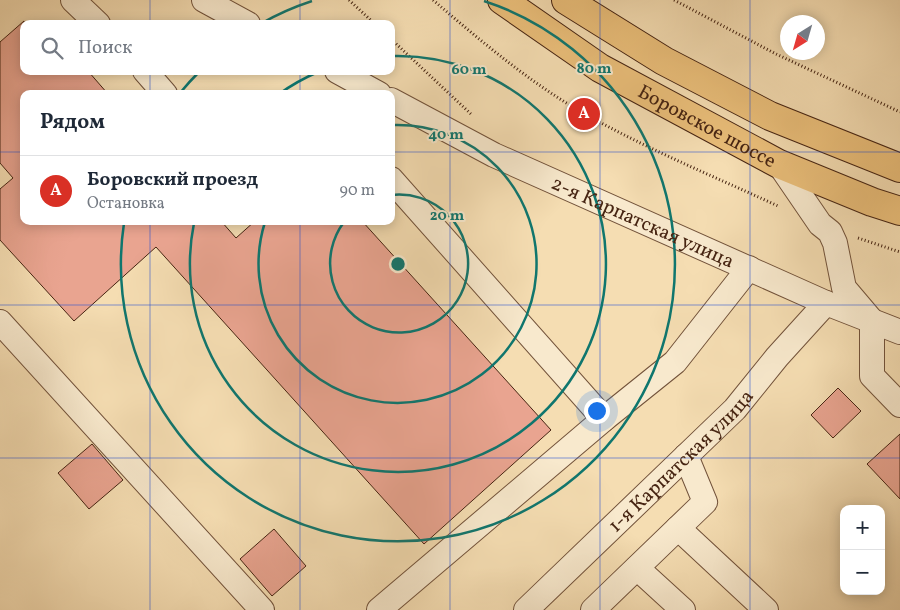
<!DOCTYPE html>
<html lang="ru">
<head>
<meta charset="utf-8">
<style>
  :root { --surface:#fff; --page:#f6f6f7; --text:#1f2937; --muted:#747a83; --line:#e0e1e3; --accent:#d93025 }
  body { margin:0; font-family:Vollkorn,serif; background:var(--page); color:var(--text) }
  .controls { position:absolute; right:15px; bottom:15px; display:grid; overflow:hidden; border-radius:10px; box-shadow:0 2px 12px #0003 }
  .controls button { width:45px; height:45px; display:grid; place-items:center; padding:0; border:0; border-bottom:1px solid var(--line); background:var(--surface); color:var(--text); font:25px sans-serif }
  .compass { position:absolute; left:780px; top:15px; width:45px; height:45px; border-radius:50%; background:var(--surface); box-shadow:0 2px 12px #0003; rotate:217deg }
  .you { position:absolute; left:596px; top:410px; width:18px; height:18px; margin:-12px; border:4px solid #fff; border-radius:50%; background:#1a73e8; box-shadow:0 0 0 8px #1a73e833 }
  .badge { display:grid; place-items:center; width:32px; height:32px; border-radius:50%; background:var(--accent); color:#fff; font-size:16px; font-weight:700 }
  .pin { position:absolute; translate:-50% -50%; border:2px solid #fff; box-shadow:0 1px 5px #0006 }
  .list { margin:0; padding:0; list-style:none }
  h2 { display:flex; justify-content:space-between; align-items:center; height:65px; margin:0; padding:0 20px; font-size:21px }
  h2 small { font-size:16px; font-weight:400; color:var(--muted) }
  .list li { display:grid; grid-template-columns:32px 1fr auto; gap:15px; align-items:center; box-sizing:border-box; height:70px; padding:0 20px; border-top:1px solid var(--line) }
  .list b { display:block; font-size:19px; white-space:nowrap }
  .list p { margin:0; font-size:16px; white-space:nowrap; color:var(--muted) }
  .list em { font-size:16px; font-style:normal; color:var(--muted) }
  .icon { flex:none; width:28px; height:28px; fill:none; stroke:currentColor; stroke-width:2; stroke-linecap:round; stroke-linejoin:round }
  .map { position:relative; flex:none; width:900px; height:610px; overflow:hidden }
  .search { position:absolute; background:var(--surface); box-shadow:0 2px 12px #0003; left:20px; top:20px; width:375px; height:55px; display:flex; align-items:center; gap:12px; box-sizing:border-box; padding:0 18px; border-radius:10px; color:var(--muted); font-size:19px }
  .panel { position:absolute; background:var(--surface); box-shadow:0 2px 12px #0003; left:20px; top:90px; width:375px; height:135px; border-radius:10px }
  .map>svg:first-child { display:block }
  .building { fill:#e9a490; stroke:#462412 }
  .lines { fill:none; stroke-linecap:round; stroke-linejoin:round }
  .minor-casing { stroke:#72523a; stroke-width:26 }
  .major-casing { stroke:#462412; stroke-width:30 }
  .path { stroke:#462412; stroke-width:3; stroke-dasharray:1 2.5; stroke-linecap:butt }
  .minor { stroke:#f8e9cd; stroke-width:24 }
  .major { stroke:#eabe79; stroke-width:28 }
  .grid { fill:none; stroke:#1d4ed8; stroke-width:1; stroke-opacity:0.55 }
  .ring { fill:none; stroke:#0f766e; stroke-width:2.5 }
  .labels { text-anchor:middle; stroke-width:4; stroke-linejoin:round; paint-order:stroke }
  .street-label { font-size:20px; fill:#462412; stroke:#f8e9cd }
  .centre { fill:#0f766e; stroke:#f8e9cd; stroke-width:2.5 }
  .ring-label { font-size:15px; text-anchor:middle; font-weight:bold; fill:#0f766e; stroke:#f8e9cd; stroke-width:4; stroke-linejoin:round; paint-order:stroke }
</style>
</head>
<body>
<div class="map">
<svg width="900" height="610" viewBox="0 0 900 610">
  <rect width="100%" height="100%" fill="#f5ddb2"/>
  <filter id="stains"><feTurbulence type="fractalNoise" baseFrequency=".004" numOctaves="4"/><feColorMatrix values="0 0 0 0 .2 0 0 0 0 .09 0 0 0 0 .02 0 0 0 .5 -.17"/></filter>
  <radialGradient id="worn" r=".72"><stop offset=".6" stop-color="#630" stop-opacity="0"/><stop offset="1" stop-color="#630" stop-opacity=".3"/></radialGradient>
  <path class="building" d="M 24,21 L 24,71 L 88,71 L 108,94 L 24,94 L 24,221 L 221,221 L 236,238 L 255,221 L 362,221 L 551,430 L 424,544 L 156,247 L 74,321 L 0,240 L 0,189 L 13,178 L 0,163 L 0,42 Z
    M 838,388 L 861,411 L 833,438 L 811,415 Z
    M 900,434 L 900,499 L 867,464 Z
    M 92,444 L 123,480 L 89,509 L 58,473 Z
    M 274,529 L 306,566 L 272,596 L 240,559 Z"/>
  <g class="lines">
    <g class="minor-casing">
      <g id="minor">
        <path d="M 73,0 L 98,24"/>
        <path d="M 204,0 L 248,24"/>
        <path d="M 145,71 L 165,94"/>
        <path d="M 337,71 L 379,94"/>
        <path id="s1" d="M 391,100 L 494,155 L 826,303 L 900,332"/>
        <path d="M 779,164 L 820,224 L 830,232 L 835,243 L 844,288 L 872,321 L 872,376 L 900,405"/>
        <path d="M 391,179 L 604,419"/>
        <path d="M 0,322 L 262,610"/>
        <path d="M 678,528 L 766,610"/>
        <path d="M 637,568 L 683,610"/>
        <path d="M 379,610 L 604,419 L 675,362 L 749,268"/>
        <path id="s2" d="M 526,610 L 735,409 L 777,357 L 826,303"/>
        <path d="M 593,610 L 705,502 L 686,456"/>
      </g>
    </g>
    <g class="major-casing">
      <g id="major">
        <path id="s3" d="M 502,0 L 600,68 L 779,164 L 872,202 L 900,211"/>
        <path d="M 566,0 L 664,61 L 770,116 L 900,168"/>
      </g>
    </g>
    <path class="path" d="M 349,0 L 375,24
      M 433,0 C 481,41 530,83 585,114 C 647,149 713,176 778,206
      M 674,0 L 776,54 L 900,112
      M 391,39 L 472,115
      M 858,238 L 900,252"/>
    <use href="#minor" class="minor"/>
    <use href="#major" class="major"/>
  </g>
  <path class="grid" d="M 150,0 L 150,24M 300,0 L 300,24M 450,0 L 450,610M 600,0 L 600,610M 750,0 L 750,610M 150,71 L 150,94M 300,71 L 300,94M 0,152 L 24,152M 391,152 L 900,152M 150,221 L 150,610M 300,221 L 300,610M 0,305 L 900,305M 0,458 L 900,458"/>
  <g class="ring">
    <path d="M391 195A69 69 0 1 1 344 222"/>
    <path d="M392 125A139 139 0 1 1 265 222"/>
    <path d="M279 94A208 208 0 0 1 318 72M393 56A208 208 0 1 1 194 223"/>
    <path d="M180 93A277 277 0 0 1 199 72M262 23A277 277 0 0 1 312 1M484 1A277 277 0 1 1 124 223"/>
  </g>
  <g class="labels">
    <g class="street-label">
      <text dy="7" stroke="none"><textPath href="#s3" startOffset="241">Боровское шоссе</textPath></text>
      <text dy="7" stroke="none"><textPath href="#s1" startOffset="280">2-я Карпатская улица</textPath></text>
      <text dy="7" stroke="none"><textPath href="#s2" startOffset="215">1-я Карпатская улица</textPath></text>
    </g>
  </g>
  <circle cx="398" cy="264" r="8" class="centre"/>
  <g class="ring-label">
    <text x="594" y="73">80 m</text>
    <text x="469" y="74">60 m</text>
    <text x="446" y="139">40 m</text>
    <text x="447" y="220">20 m</text>
  </g>
  <rect width="100%" height="100%" filter="url(#stains)"/>
  <rect width="100%" height="100%" fill="url(#worn)"/>
</svg>
<div class="controls">
<button>+</button>
<button>−</button>
</div>
<svg class="compass" viewBox="-18 -18 36 36"><path d="M0-13l5 13h-10z" fill="#e53935"/><path d="M0 13l5-13h-10z" fill="#747a83"/></svg>
<div class="you"></div>
<div class="pin badge" style="left:584px;top:114px">A</div>
<div class="search"><svg class="icon" aria-label="search" viewBox="0 0 24 24"><circle cx="10" cy="10" r="6"/><path d="M15 15l6 6"/></svg>Поиск</div>
<section class="panel">
<h2>Рядом<small></small></h2>
<ul class="list">
<li><span class="badge">A</span><div><b>Боровский проезд</b><p>Остановка</p></div><em>90 m</em></li>
</ul>
</section>
</div>
</body>
</html>
